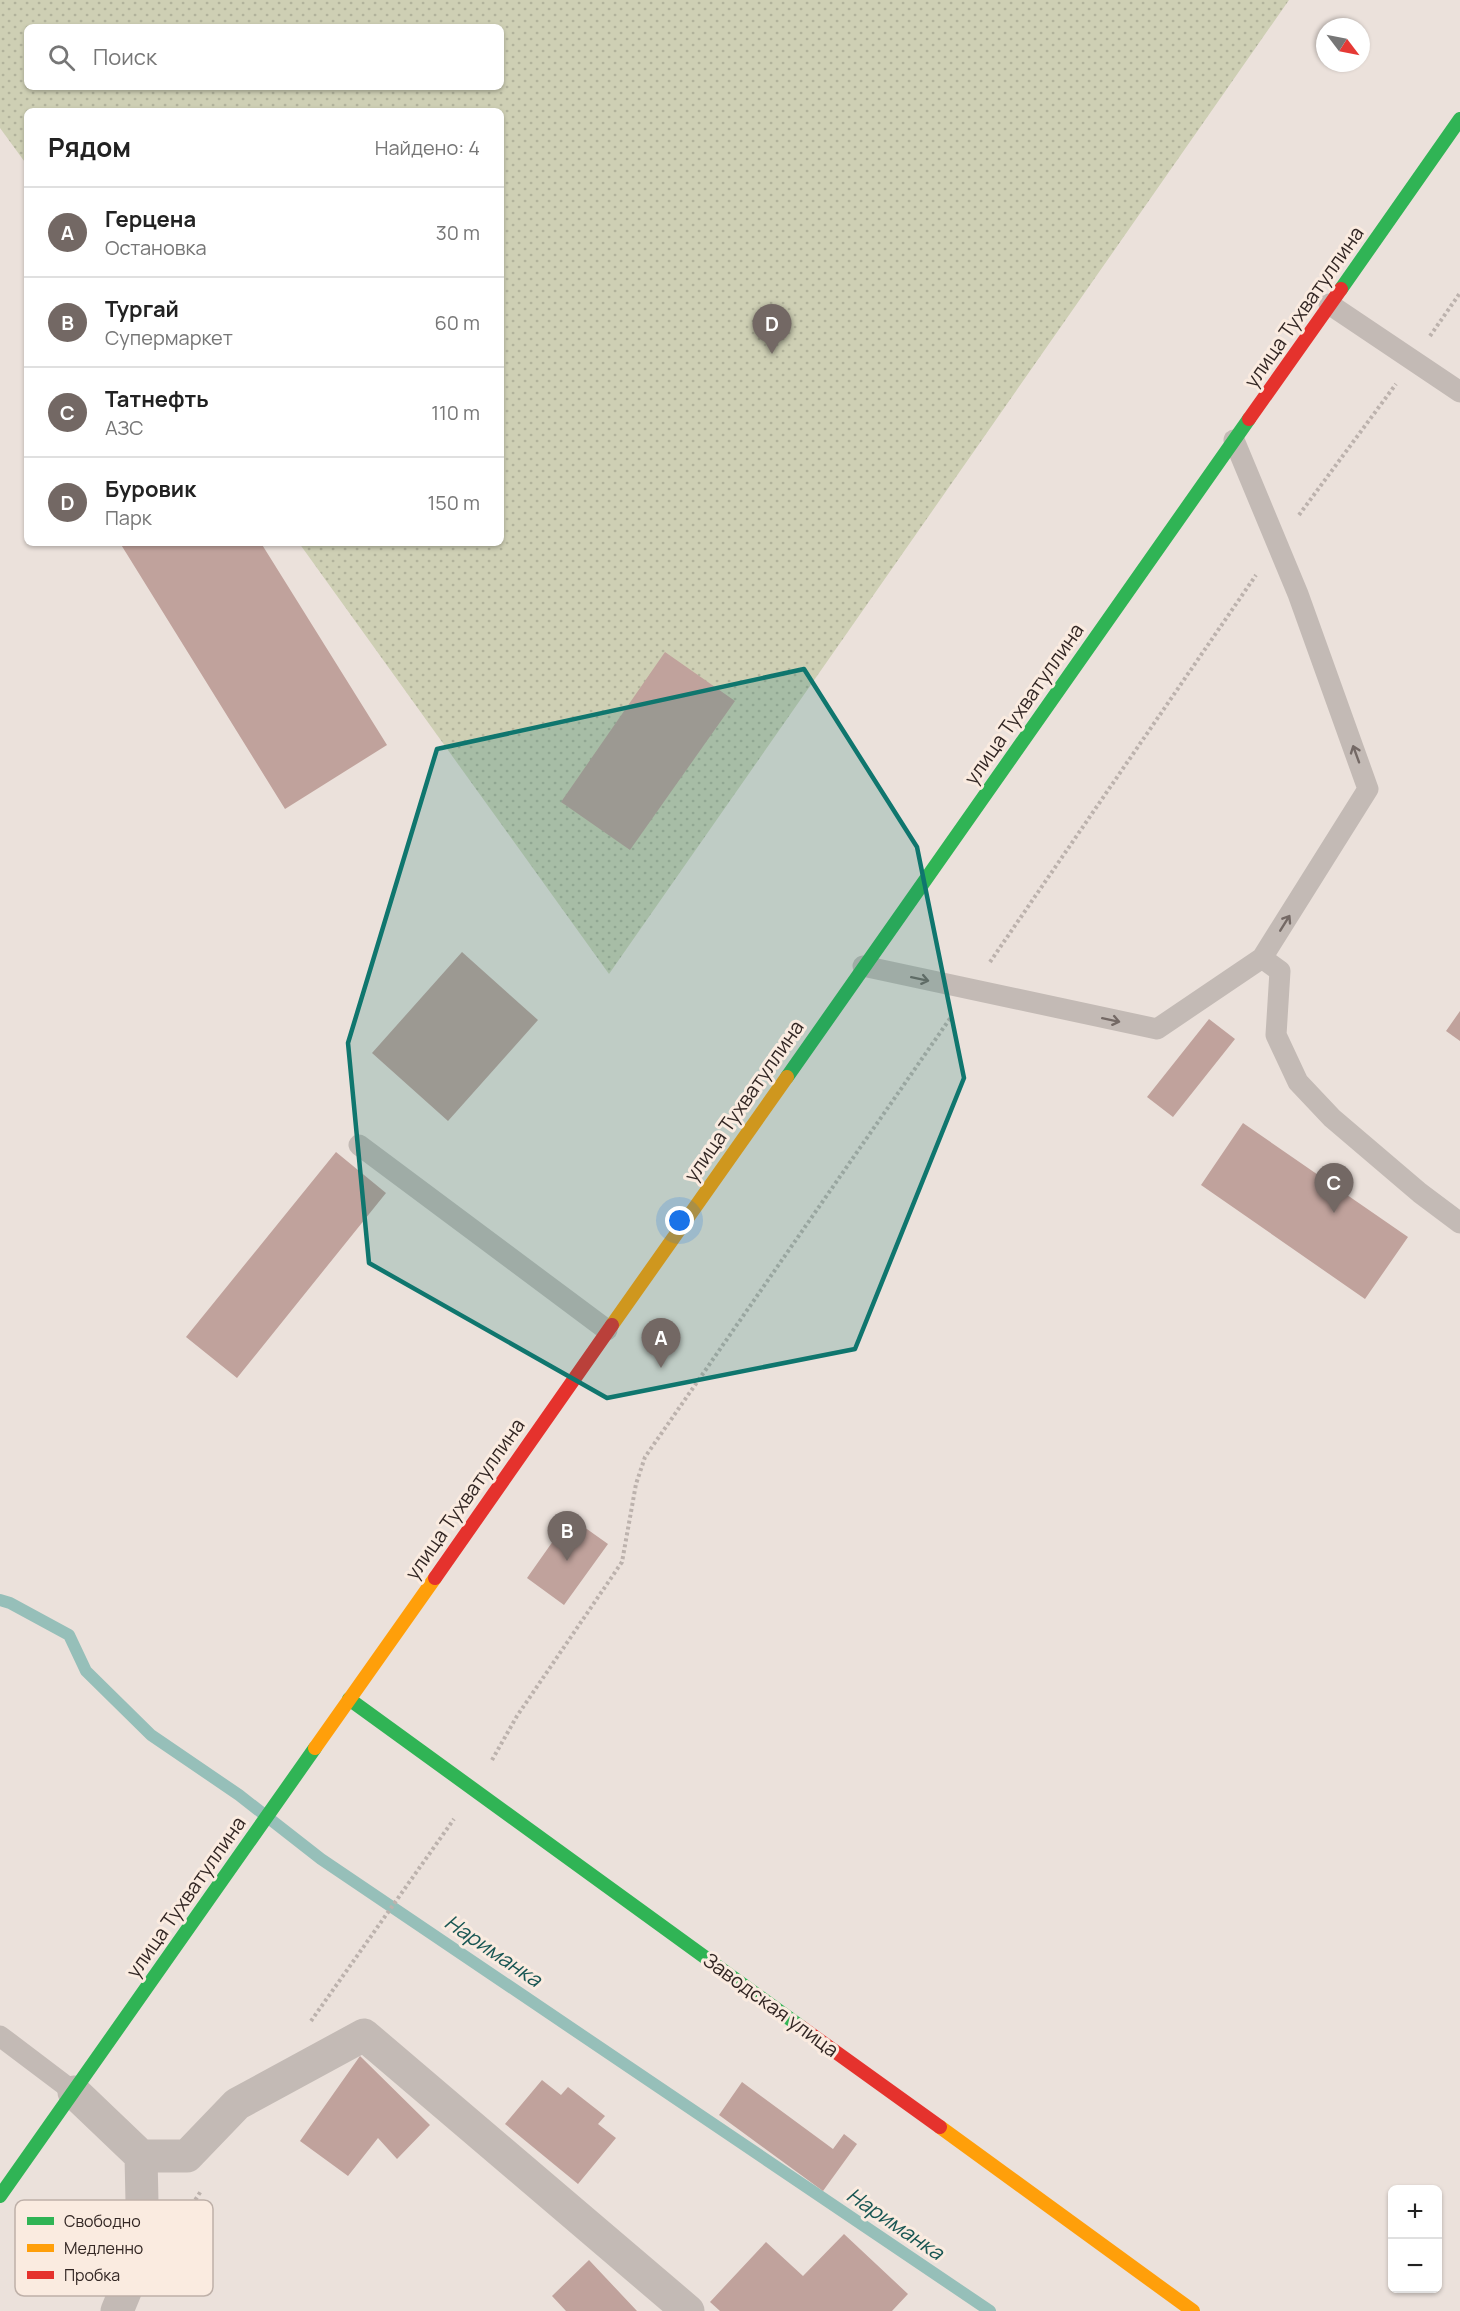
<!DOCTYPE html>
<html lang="ru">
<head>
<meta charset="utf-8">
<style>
  :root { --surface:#fff; --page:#f6f6f6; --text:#222; --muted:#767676; --line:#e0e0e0; --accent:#736864 }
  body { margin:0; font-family:Manrope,sans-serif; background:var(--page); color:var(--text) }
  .controls { position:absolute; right:18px; bottom:18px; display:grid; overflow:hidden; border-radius:9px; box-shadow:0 2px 4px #0004 }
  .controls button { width:54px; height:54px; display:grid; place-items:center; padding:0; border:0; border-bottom:2px solid var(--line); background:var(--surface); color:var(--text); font:30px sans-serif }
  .compass { position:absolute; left:1316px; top:18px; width:54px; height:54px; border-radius:50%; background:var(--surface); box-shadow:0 2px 4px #0004; rotate:122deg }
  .you { position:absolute; left:680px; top:1221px; width:21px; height:21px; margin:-15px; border:4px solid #fff; border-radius:50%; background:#1a73e8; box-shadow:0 0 0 9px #1a73e833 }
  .badge { display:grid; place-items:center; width:39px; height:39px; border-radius:50%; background:var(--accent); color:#fff; font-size:20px; font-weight:700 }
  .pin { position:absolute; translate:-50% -50px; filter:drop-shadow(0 2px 3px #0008) }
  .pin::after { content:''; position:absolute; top:32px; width:21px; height:18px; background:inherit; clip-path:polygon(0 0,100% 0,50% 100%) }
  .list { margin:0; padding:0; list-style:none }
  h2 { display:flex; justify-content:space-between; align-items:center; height:78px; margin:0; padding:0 24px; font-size:26px }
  h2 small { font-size:20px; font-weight:400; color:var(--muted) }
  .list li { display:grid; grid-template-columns:39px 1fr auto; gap:18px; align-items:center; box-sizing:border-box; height:90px; padding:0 24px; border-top:2px solid var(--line) }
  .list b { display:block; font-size:22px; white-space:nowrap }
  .list p { margin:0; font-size:20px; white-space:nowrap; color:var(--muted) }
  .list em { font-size:20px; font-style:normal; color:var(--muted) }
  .icon { flex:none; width:33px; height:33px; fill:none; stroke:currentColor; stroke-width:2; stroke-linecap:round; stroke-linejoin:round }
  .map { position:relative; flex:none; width:1460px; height:2311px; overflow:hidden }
  .search { position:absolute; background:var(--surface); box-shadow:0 2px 4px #0004; left:24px; top:24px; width:480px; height:66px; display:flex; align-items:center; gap:15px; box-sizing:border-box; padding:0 21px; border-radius:9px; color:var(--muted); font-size:22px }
  .panel { position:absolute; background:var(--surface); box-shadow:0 2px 4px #0004; left:24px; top:108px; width:480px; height:438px; border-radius:9px }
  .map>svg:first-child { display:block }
  .garden { fill:url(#garden-dots); fill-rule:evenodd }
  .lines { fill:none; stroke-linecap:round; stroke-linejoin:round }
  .stream { stroke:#96bfb9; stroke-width:12 }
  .building { fill:#c0a29c }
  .path { stroke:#bcb2ad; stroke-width:4; stroke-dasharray:3 3; stroke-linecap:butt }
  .lane { stroke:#c3bab5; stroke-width:21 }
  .street { stroke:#c3bab5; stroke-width:33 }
  .fast { stroke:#30b455; stroke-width:14 }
  .slow { stroke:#ff9f0a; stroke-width:14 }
  .jam { stroke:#e5322d; stroke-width:14 }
  .oneway { stroke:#746965 }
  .marked { fill:#0f766e; fill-opacity:0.2; stroke:#0f766e; stroke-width:4.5; stroke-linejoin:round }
  .labels { text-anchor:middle; stroke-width:6; stroke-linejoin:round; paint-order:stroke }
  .street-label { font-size:20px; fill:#332724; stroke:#faebe0 }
  .water-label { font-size:21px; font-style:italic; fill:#185653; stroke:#faebe0 }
  .key { fill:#faebe0; stroke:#beb0a8; stroke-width:1.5 }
  .key-label { font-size:16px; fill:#332724 }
</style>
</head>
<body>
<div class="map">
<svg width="1460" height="2311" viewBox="0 0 1460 2311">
  <defs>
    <pattern id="garden-dots" width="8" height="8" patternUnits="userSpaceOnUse" patternTransform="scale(1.5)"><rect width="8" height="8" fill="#cecfb4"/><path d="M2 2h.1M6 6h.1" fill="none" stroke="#b1b29b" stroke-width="1.8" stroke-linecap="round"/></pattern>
  </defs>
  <rect width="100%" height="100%" fill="#ebe1db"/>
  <path class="garden" d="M 0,0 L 1289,0 L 609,974 L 299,543 L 501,543 L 501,111 L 27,111 L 27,165 L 0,128 ZM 27,27 L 501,27 L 501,87 L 27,87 Z"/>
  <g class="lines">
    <path class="stream" d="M 0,1600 L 10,1603 L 69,1635 L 86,1671 L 151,1735 L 239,1795 L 321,1859 L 990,2311"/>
  </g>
  <path class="building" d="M 120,543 L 261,543 L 387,745 L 285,809 Z
    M 665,652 L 735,701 L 630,850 L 561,802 Z
    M 462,952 L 538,1020 L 448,1121 L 372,1053 Z
    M 1460,1011 L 1460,1041 L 1446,1031 Z
    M 1209,1019 L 1235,1039 L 1173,1117 L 1147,1097 Z
    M 1243,1123 L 1408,1237 L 1365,1299 L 1201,1185 Z
    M 336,1152 L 386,1193 L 237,1378 L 186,1337 Z
    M 570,1517 L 608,1544 L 564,1605 L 527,1578 Z
    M 360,2056 L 430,2125 L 397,2159 L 378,2138 L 348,2176 L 300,2141 Z
    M 542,2080 L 561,2095 L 568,2087 L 605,2116 L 598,2124 L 616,2138 L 578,2184 L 505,2124 Z
    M 742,2082 L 833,2149 L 844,2134 L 857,2144 L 823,2191 L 719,2115 Z
    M 844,2234 L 908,2294 L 892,2311 L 720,2311 L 710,2302 L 766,2242 L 803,2276 Z
    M 589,2260 L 637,2311 L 566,2311 L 552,2296 Z"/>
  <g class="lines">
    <path class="path" d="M 1430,336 L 1460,293
      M 1299,515 L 1396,384
      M 990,962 L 1256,575
      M 492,1760 L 517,1716 L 622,1562 L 636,1484 L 645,1457 L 951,1017
      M 311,2021 L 454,1819
      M 179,2225 L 201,2191"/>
    <path class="lane" d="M 1329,304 L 1460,392
      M 1262,958 L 1280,971 L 1276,1035 L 1298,1082 L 1332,1118 L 1420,1193 L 1460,1223
      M 863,966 L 1157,1029 L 1262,958 L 1368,789 L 1298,594 L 1234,440
      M 359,1145 L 607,1330
      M 0,2036 L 74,2092"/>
    <path class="street" d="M 74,2092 L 141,2156 L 143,2248 L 117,2311
      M 141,2156 L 187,2156 L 237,2104 L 364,2035 L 688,2311"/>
    <path class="fast" d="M 1341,289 L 1460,119
      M 787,1077 L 1249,419
      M 349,1699 L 801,2027
      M 0,2196 L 315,1748"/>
    <path class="slow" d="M 612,1325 L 787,1077
      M 315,1748 L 435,1578
      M 940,2127 L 1193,2311"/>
    <path class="jam" d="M 1249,419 L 1341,289
      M 435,1578 L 612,1325
      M 801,2027 L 940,2127"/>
  </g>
  <defs><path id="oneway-shaft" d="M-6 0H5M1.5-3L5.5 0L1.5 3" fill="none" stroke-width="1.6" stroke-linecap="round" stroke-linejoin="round" transform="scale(1.5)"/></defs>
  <g class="oneway">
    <use href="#oneway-shaft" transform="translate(1356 754) rotate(-110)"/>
    <use href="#oneway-shaft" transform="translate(1285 923) rotate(-58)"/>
    <use href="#oneway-shaft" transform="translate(920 979) rotate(12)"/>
    <use href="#oneway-shaft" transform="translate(1111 1020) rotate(12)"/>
  </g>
  <path class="marked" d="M 804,669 L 917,847 L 964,1078 L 855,1349 L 607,1398 L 369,1263 L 348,1043 L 437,749 Z"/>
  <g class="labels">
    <g class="street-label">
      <text transform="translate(1304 307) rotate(-55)" y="7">улица Тухватуллина</text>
      <text transform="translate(1024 704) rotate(-55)" y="7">улица Тухватуллина</text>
      <text transform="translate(744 1101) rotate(-55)" y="7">улица Тухватуллина</text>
      <text transform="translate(465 1499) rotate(-55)" y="7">улица Тухватуллина</text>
      <text transform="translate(186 1897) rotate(-55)" y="7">улица Тухватуллина</text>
      <text transform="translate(771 2005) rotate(36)" y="7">Заводская улица</text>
    </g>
    <g class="water-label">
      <text transform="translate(493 1951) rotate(34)" y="7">Нариманка</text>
      <text transform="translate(895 2224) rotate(34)" y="7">Нариманка</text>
    </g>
  </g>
  <rect x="15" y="2200" width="198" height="96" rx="9" class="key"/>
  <rect x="27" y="2217" width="27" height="8" fill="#30b455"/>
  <rect x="27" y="2244" width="27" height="8" fill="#ff9f0a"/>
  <rect x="27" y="2271" width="27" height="8" fill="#e5322d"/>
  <g class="key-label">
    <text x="64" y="2227">Свободно</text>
    <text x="64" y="2254">Медленно</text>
    <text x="64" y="2281">Пробка</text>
  </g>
</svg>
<div class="controls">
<button>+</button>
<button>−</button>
</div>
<svg class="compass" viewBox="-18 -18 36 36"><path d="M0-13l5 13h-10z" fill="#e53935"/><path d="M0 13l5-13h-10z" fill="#767676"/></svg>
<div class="you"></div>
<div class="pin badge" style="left:661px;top:1368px">A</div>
<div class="pin badge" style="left:567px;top:1561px">B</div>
<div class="pin badge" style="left:1334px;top:1213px">C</div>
<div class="pin badge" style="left:772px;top:354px">D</div>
<div class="search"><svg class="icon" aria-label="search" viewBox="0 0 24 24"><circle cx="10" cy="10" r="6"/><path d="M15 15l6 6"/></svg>Поиск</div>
<section class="panel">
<h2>Рядом<small>Найдено: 4</small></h2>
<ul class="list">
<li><span class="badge">A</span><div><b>Герцена</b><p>Остановка</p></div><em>30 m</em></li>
<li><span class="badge">B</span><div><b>Тургай</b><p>Супермаркет</p></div><em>60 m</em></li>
<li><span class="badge">C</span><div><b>Татнефть</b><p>АЗС</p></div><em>110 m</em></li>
<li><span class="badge">D</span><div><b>Буровик</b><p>Парк</p></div><em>150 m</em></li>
</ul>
</section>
</div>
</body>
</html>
